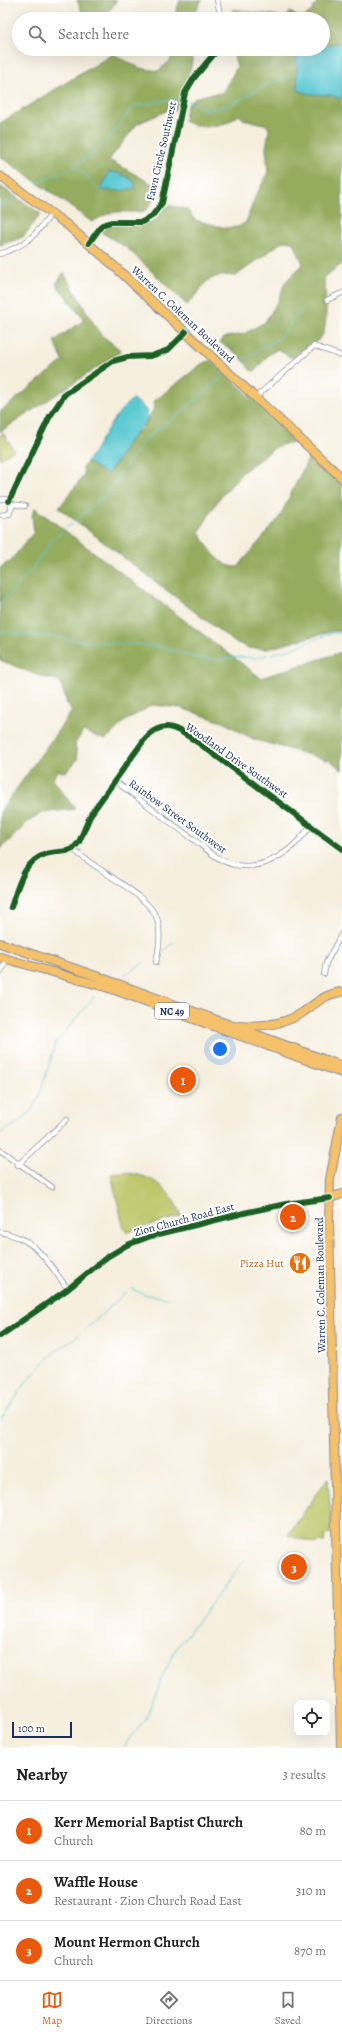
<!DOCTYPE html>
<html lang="en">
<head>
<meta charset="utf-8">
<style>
  :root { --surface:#fff; --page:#f6f6f6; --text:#222; --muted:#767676; --line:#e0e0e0; --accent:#ea580c }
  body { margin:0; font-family:Alegreya,serif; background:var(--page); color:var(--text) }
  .controls { position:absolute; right:12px; bottom:12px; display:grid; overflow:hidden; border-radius:8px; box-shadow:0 4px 16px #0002 }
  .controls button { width:36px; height:36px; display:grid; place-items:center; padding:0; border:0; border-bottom:1px solid var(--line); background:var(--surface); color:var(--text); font:20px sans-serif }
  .scale { position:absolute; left:12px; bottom:10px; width:60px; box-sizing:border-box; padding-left:4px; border:2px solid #1b2f5e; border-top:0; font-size:11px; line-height:14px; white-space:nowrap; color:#1b2f5e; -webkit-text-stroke:3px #fff; paint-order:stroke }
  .you { position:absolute; left:220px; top:1049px; width:14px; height:14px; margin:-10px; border:3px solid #fff; border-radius:50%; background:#1a73e8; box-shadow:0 0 0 6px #1a73e833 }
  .badge { display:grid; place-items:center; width:26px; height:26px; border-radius:50%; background:var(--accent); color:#fff; font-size:13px; font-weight:700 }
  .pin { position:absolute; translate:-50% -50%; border:2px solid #fff; box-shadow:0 1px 4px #0006 }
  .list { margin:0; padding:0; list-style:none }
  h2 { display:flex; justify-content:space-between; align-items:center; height:52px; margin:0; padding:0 16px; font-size:17px }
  h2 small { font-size:13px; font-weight:400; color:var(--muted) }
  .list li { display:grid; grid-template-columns:26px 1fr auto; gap:12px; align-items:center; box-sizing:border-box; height:60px; padding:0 16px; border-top:1px solid var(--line) }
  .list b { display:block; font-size:15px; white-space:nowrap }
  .list p { margin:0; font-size:13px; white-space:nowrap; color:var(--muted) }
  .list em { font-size:13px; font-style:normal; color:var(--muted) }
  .icon { flex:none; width:22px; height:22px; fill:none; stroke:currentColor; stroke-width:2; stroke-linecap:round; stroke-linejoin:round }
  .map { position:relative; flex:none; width:342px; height:1748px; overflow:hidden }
  .search { position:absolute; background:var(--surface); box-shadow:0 4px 16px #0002; left:12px; right:12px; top:12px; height:44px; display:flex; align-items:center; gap:10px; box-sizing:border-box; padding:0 14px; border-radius:22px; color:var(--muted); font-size:15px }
  .sheet { height:232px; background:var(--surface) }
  nav { display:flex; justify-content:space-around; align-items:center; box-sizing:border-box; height:56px; border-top:1px solid var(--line); background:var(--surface); font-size:11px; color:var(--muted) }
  nav a { display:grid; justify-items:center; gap:2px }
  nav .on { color:var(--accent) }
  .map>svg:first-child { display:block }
  .green { fill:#bcc86a; stroke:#6c7c64 }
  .forest { fill:#95ac5e; stroke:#586e5e }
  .water { fill:#5dcad3; stroke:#3c7c98 }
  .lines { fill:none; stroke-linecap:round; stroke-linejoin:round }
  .stream { stroke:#5dcad3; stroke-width:1 }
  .street-casing { stroke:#888f9e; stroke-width:6 }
  .highway-casing { stroke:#888f9e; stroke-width:10 }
  .street { stroke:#fff; stroke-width:4.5 }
  .highway { stroke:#f5c16b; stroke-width:8 }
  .cycleway-casing { stroke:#fff; stroke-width:8 }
  .cycleway { stroke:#1b5e20; stroke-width:6 }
  .labels { text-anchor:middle; stroke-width:4; stroke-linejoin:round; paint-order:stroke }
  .shield { fill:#fff; stroke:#5f6d8e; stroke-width:1 }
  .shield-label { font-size:10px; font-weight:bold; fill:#1b2f5e }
  .street-label { font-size:11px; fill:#1b2f5e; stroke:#fff }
  .food-label { font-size:11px; fill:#c56008; stroke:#fff; text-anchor:end }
</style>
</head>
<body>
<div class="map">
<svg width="342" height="1748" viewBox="0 0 342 1748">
  <rect width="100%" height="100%" fill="#fff"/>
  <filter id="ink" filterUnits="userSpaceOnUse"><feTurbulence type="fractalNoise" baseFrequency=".025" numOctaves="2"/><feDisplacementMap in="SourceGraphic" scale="8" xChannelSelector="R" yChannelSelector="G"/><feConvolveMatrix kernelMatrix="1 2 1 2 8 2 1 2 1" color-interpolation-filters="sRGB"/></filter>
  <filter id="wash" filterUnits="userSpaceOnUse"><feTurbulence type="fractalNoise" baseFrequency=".012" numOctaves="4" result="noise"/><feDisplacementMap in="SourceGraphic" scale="16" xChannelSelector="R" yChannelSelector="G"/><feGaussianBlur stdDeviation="0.9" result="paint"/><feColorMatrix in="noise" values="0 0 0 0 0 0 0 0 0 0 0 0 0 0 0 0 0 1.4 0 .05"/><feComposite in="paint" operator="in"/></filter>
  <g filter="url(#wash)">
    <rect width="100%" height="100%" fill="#f6efde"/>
    <path class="green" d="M 3,433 L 14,450 L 0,459 L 0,435 Z
      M 126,1173 C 154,1175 171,1190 181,1216 L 127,1232 L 124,1229 L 111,1174 Z
      M 328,1478 L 332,1532 L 325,1535 L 324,1542 L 315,1543 L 288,1535 Z"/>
    <path class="forest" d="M 77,0 L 117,0 L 104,19 L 85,19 Z
      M 180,0 L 202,0 L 197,8 L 195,19 L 176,19 L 175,14 Z
      M 318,0 L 342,0 L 342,264 L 324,277 C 325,290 329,325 322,336 C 317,343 303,349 295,357 L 291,358 L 278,349 L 269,354 L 255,371 L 250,370 C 243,357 232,349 219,342 L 226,337 L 244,334 L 265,322 L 278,301 L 285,282 L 303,264 L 294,243 L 287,241 L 282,242 L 236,276 L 221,275 L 208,280 L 187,305 L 127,248 L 101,232 L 110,225 L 142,225 L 156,220 C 167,202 168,205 187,209 L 195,220 L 226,228 L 238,227 L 246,222 L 255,197 L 268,173 L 266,148 L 269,130 L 267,125 L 243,119 L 240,115 C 235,117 231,121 226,123 C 215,127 195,128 184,121 C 185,117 185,110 187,106 C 193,95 211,94 222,93 L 237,67 L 234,56 L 235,49 L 323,49 L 323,19 L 231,19 L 233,9 L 286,17 L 290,12 L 297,16 L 304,17 L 312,11 Z
      M 176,49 L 193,49 C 193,72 182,89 175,110 L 166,111 L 137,124 L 109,160 L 158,187 C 148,215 147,212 119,212 C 109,212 101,217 92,222 L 0,156 L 0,123 L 113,54 L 140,68 L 158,71 L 170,61 Z
      M 0,186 L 41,214 L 23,237 L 0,245 Z
      M 64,273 L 100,334 L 122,351 L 0,432 L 0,412 L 63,361 L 54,341 L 84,320 L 56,284 Z
      M 211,360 L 301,443 L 284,444 L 274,448 L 243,472 L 218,500 L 199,532 C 208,546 219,568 238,567 L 279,518 L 311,453 L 342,485 L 342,631 L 333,631 L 267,649 L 248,648 L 233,641 L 59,508 L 84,475 L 83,467 L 87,462 L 107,474 L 118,460 L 129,441 L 142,428 L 154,409 L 153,402 L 203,363 Z
      M 35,508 L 261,678 L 342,652 L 342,770 L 331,761 L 253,739 L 225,723 L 181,708 L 152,705 L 125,721 L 105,740 L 83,731 L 75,744 L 78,759 L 66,772 L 57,771 L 53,779 L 75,809 L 42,813 L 28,822 L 0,850 L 0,812 L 72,711 L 67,704 L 60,681 L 37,675 L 0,660 L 0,568 L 11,560 L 34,532 L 32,515 Z"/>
    <path class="water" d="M 342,43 L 342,99 L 331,95 L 310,94 L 298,90 L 296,50 L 323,49 L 323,46 Z
      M 109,172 C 118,172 132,177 136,185 L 134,188 L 120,191 L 101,190 Z
      M 133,399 C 140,404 150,410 147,420 L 129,441 L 118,460 L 107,474 L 87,462 C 101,442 113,414 133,399 Z"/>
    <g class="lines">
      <path class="stream" d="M 187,101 L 208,110 L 221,107 L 234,103 L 266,85 L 296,74
        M 75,167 C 79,170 84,173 88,177 C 93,182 93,190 101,190
        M 36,183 C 89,164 100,150 134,106 L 175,99 L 180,100
        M 0,205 L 17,195
        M 243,360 L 279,338 L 302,310
        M 0,605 L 33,568 L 52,540 L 108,493 L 130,459 L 149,436 L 183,411 L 225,375
        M 0,632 L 56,637 L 80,641 L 147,645 L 168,648 L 192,657 L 214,660 L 240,657 L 255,658 L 291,649 L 331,633 L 342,633
        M 161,953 L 173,943
        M 124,975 L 143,963
        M 0,1134 L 16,1124 L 31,1111 L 38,1100 L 56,1042 L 94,997
        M 132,1289 L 143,1294 L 167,1298
        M 85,1330 L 126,1292
        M 0,1420 L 28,1380 L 53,1353 L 79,1335
        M 125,1748 L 127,1742 L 146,1719 L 163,1675 L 174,1652 L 244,1561"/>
    </g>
  </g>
  <g filter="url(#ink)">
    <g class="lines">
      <g class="street-casing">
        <path id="street" d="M 217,0 L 221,19
          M 89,243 L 102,225 L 111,222 L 142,222 L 152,216 L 162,203 L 185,93 L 194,78 L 218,49
          M 0,254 C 27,245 35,236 52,213
          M 327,300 L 342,293
          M 256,397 L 314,346 L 342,356
          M 0,499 L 7,499 L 12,507 L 9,514 L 0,515
          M 9,501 L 50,416 L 65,394 L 113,361 L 128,357 L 151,356 L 168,350 L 186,332
          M 12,504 L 25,506
          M 115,781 C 142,801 169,822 196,841 C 207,850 220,862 235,865 C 267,871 294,850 311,825
          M 73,849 C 93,869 153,896 158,922 C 161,935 159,949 156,962
          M 11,907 C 18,887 23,861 46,854 C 55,851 65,853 73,849 L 79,842 L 91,814 L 144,740 C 164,716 179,730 200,744 L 342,849
          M 0,973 L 7,959
          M 324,974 L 326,963 L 342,933
          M 0,1150 L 52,1187
          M 18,1165 L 67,1119
          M 0,1232 C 37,1238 47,1262 68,1289
          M 0,1336 L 68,1289 L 107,1257 L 127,1245 L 151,1236 L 248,1212 L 286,1204 L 330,1198"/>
      </g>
      <g class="highway-casing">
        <path id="highway" d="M 0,176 L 66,224 L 113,265 L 342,478
          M 0,943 L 99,977 L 342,1066
          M 0,957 L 112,989 L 342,1073
          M 239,1025 C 261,1027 283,1025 302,1013 C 315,1004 326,993 342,992
          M 330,1198 L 342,1194
          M 341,1748 L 329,1221 L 330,1179 L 342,1117"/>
      </g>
      <use href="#street" class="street"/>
      <use href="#highway" class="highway"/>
      <g class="cycleway-casing">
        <path id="cycleway" d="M 89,243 L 102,225 L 111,222 L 142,222 L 152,216 L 162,203 L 185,93 L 194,78 L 218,49
          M 9,501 L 50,416 L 65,394 L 113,361 L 128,357 L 151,356 L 168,350 L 186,332
          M 11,907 C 18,887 23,861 46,854 C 55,851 65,853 73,849 L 79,842 L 91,814 L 144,740 C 164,716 179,730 200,744 L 342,849
          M 0,1336 L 68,1289 L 107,1257 L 127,1245 L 151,1236 L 248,1212 L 286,1204 L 330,1198"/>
      </g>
      <use href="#cycleway" class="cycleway"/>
    </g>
  </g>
  <defs>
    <g id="restaurant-disc" transform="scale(1.15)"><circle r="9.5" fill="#e8710a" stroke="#fff"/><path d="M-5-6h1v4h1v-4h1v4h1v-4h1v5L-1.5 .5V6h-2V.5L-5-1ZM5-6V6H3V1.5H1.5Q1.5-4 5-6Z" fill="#fff"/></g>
  </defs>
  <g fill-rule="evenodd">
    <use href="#restaurant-disc" x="300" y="1263"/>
  </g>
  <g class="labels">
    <rect class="shield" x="155" y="1003" width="34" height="16" rx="3"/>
    <g class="shield-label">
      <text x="172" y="1015">NC 49</text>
    </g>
    <g class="street-label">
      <text transform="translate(161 151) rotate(-77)" y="4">Fawn Circle Southwest</text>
      <text transform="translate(183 314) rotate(43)" y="4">Warren C. Coleman Boulevard</text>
      <text transform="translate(237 760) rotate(35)" y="4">Woodland Drive Southwest</text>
      <text transform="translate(178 816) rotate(36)" y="4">Rainbow Street Southwest</text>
      <text transform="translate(184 1219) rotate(-15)" y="4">Zion Church Road East</text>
      <text transform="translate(320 1285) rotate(-91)" y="4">Warren C. Coleman Boulevard</text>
    </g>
    <g class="food-label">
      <text x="284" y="1267">Pizza Hut</text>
    </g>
  </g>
</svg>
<div class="controls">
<button><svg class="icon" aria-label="locate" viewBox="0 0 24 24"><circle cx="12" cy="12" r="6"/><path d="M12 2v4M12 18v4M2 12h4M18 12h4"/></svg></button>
</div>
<div class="scale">100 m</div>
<div class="you"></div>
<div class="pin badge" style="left:183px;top:1080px">1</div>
<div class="pin badge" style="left:293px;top:1217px">2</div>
<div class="pin badge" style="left:294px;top:1567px">3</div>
<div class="search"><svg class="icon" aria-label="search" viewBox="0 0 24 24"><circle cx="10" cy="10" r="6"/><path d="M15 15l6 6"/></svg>Search here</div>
</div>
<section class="sheet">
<h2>Nearby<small>3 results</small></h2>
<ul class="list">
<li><span class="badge">1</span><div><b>Kerr Memorial Baptist Church</b><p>Church</p></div><em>80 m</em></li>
<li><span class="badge">2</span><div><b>Waffle House</b><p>Restaurant · Zion Church Road East</p></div><em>310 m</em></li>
<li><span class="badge">3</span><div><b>Mount Hermon Church</b><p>Church</p></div><em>870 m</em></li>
</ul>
</section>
<nav>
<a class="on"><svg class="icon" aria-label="map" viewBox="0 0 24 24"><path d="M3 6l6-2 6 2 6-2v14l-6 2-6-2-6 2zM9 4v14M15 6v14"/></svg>Map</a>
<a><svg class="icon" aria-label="directions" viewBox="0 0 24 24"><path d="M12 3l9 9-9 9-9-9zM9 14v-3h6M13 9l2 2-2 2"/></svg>Directions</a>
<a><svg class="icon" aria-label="saved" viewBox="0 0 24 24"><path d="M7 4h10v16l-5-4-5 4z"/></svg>Saved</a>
</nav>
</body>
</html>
